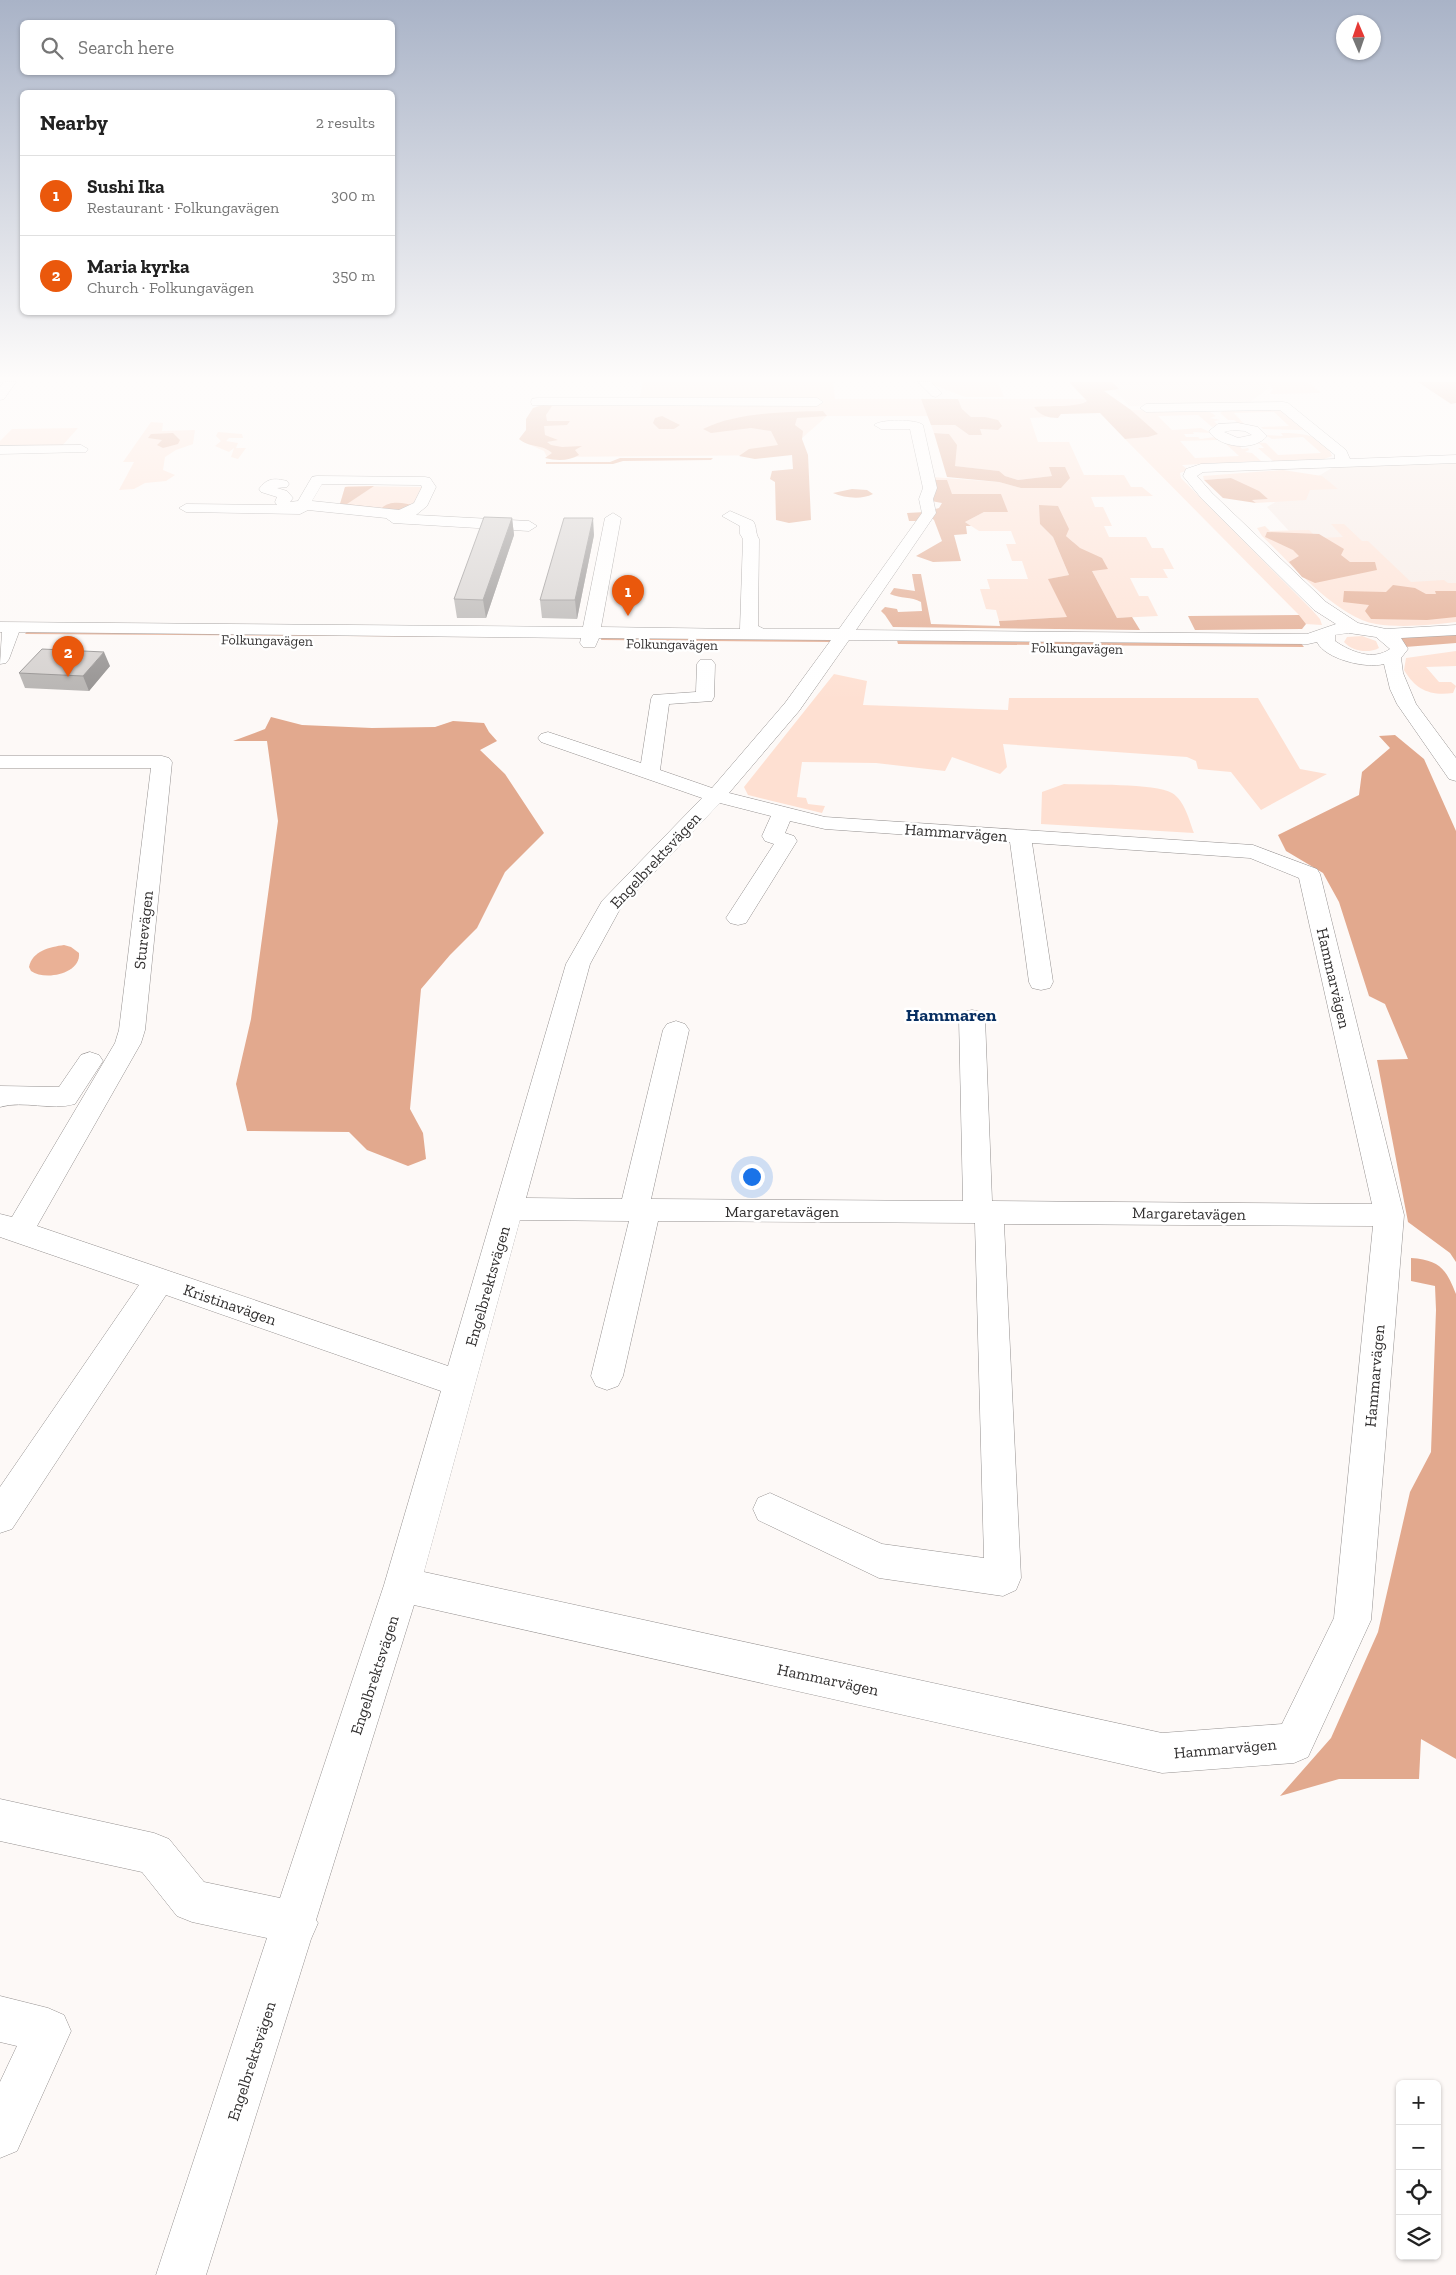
<!DOCTYPE html>
<html lang="en">
<head>
<meta charset="utf-8">
<style>
  :root { --surface:#fff; --page:#f2f2f2; --text:#222; --muted:#767676; --line:#e0e0e0; --accent:#ea580c }
  body { margin:0; font-family:"Zilla Slab",serif; background:var(--page); color:var(--text) }
  .controls { position:absolute; right:15px; bottom:15px; display:grid; overflow:hidden; border-radius:8px; box-shadow:0 1px 4px #0004 }
  .controls button { width:45px; height:45px; display:grid; place-items:center; padding:0; border:0; border-bottom:1px solid var(--line); background:var(--surface); color:var(--text); font:25px sans-serif }
  .compass { position:absolute; left:1336px; top:15px; width:45px; height:45px; border-radius:50%; background:var(--surface); box-shadow:0 1px 4px #0004; rotate:358deg }
  .you { position:absolute; left:751px; top:1176px; width:18px; height:18px; margin:-12px; border:4px solid #fff; border-radius:50%; background:#1a73e8; box-shadow:0 0 0 8px #1a73e833 }
  .badge { display:grid; place-items:center; width:32px; height:32px; border-radius:50%; background:var(--accent); color:#fff; font-size:16px; font-weight:700 }
  .pin { position:absolute; translate:-50% -41px; filter:drop-shadow(0 1px 2px #0008) }
  .pin::after { content:''; position:absolute; top:26px; width:18px; height:15px; background:inherit; clip-path:polygon(0 0,100% 0,50% 100%) }
  .list { margin:0; padding:0; list-style:none }
  h2 { display:flex; justify-content:space-between; align-items:center; height:65px; margin:0; padding:0 20px; font-size:21px }
  h2 small { font-size:16px; font-weight:400; color:var(--muted) }
  .list li { display:grid; grid-template-columns:32px 1fr auto; gap:15px; align-items:center; box-sizing:border-box; height:80px; padding:0 20px; border-top:1px solid var(--line) }
  .list b { display:block; font-size:19px; white-space:nowrap }
  .list p { margin:0; font-size:16px; white-space:nowrap; color:var(--muted) }
  .list em { font-size:16px; font-style:normal; color:var(--muted) }
  .icon { flex:none; width:28px; height:28px; fill:none; stroke:currentColor; stroke-width:2; stroke-linecap:round; stroke-linejoin:round }
  .map { position:relative; flex:none; width:1456px; height:2275px; overflow:hidden }
  .search { position:absolute; background:var(--surface); box-shadow:0 1px 4px #0004; left:20px; top:20px; width:375px; height:55px; display:flex; align-items:center; gap:12px; box-sizing:border-box; padding:0 18px; border-radius:8px; color:var(--muted); font-size:19px }
  .panel { position:absolute; background:var(--surface); box-shadow:0 1px 4px #0004; left:20px; top:90px; width:375px; height:225px; border-radius:8px }
  .map>svg:first-child { display:block }
  .built { fill:#f7ebe5 }
  .green { fill:#fee0d2 }
  .forest { fill:#e2a98e }
  .water { fill:#eab196 }
  .lines { fill:none; stroke-linecap:round; stroke-linejoin:round }
  .minor-casing { stroke:#959190; stroke-width:1 }
  .minor { fill:#fff; fill-rule:evenodd }
  .wall { fill:#b7b4b2 }
  .shaded-wall { fill:#959291 }
  .building { fill:#d5d1cf; stroke:#959291 }
  .labels { text-anchor:middle; stroke-width:5; stroke-linejoin:round; paint-order:stroke }
  .far-street-label { font-size:14px; fill:#312f2f; stroke:#fff }
  .street-label { font-size:16px; fill:#312f2f; stroke:#fff }
  .neighbourhood-label { font-size:18px; font-weight:bold; fill:#062e61; stroke:#fff }
</style>
</head>
<body>
<div class="map">
<svg width="1456" height="2275" viewBox="0 0 1456 2275">
  <rect width="100%" height="100%" fill="#fdf9f7"/>
  <path class="built" d="M 1107,382 L 1262,382 L 1269,388 L 1250,402 L 1229,405 L 1129,406 Z
    M 1456,461 L 1456,584 L 1342,589 L 1267,507 L 1335,466 Z"/>
  <path class="green" d="M 643,382 L 833,382 L 835,399 L 921,399 L 930,416 L 827,416 L 801,439 L 792,455 L 547,457 L 544,451 L 524,442 L 537,404 L 638,404 Z
    M 932,382 L 998,382 L 1004,397 L 965,397 L 934,385 Z
    M 1266,382 L 1308,382 L 1321,393 L 1270,394 L 1273,389 Z
    M 958,399 L 1086,399 L 1088,401 L 1082,405 L 1034,407 L 1047,417 L 1030,418 L 1038,442 L 1069,442 L 1084,475 L 1124,475 L 1131,487 L 1142,487 L 1153,496 L 1091,497 L 1095,507 L 1103,507 L 1112,526 L 1104,526 L 1109,537 L 1146,537 L 1152,548 L 1163,548 L 1174,569 L 1163,569 L 1168,578 L 1130,578 L 1139,596 L 1148,596 L 1158,616 L 1117,618 L 1092,571 L 1079,555 L 1073,542 L 1066,536 L 1040,524 L 1053,537 L 1069,575 L 1049,579 L 1068,617 L 999,621 L 996,610 L 986,609 L 980,589 L 990,589 L 987,579 L 1028,579 L 1022,561 L 1012,561 L 1006,544 L 1016,544 L 1011,531 L 979,531 L 965,522 L 984,512 L 1007,512 L 952,494 L 932,477 L 999,482 L 1021,488 L 1053,476 L 1018,480 L 1005,476 L 998,471 L 955,466 L 949,434 L 934,433 L 931,425 L 955,425 L 969,435 L 982,435 L 979,429 L 998,430 L 985,417 L 971,417 L 962,409 Z
    M 1278,408 L 1303,428 L 1303,430 L 1263,429 L 1261,427 L 1289,426 L 1274,412 L 1234,413 L 1245,425 L 1238,423 L 1234,420 L 1228,420 L 1220,413 L 1224,410 Z
    M 1131,410 L 1210,412 L 1216,416 L 1210,418 L 1220,420 L 1214,421 L 1217,424 L 1224,424 L 1212,427 L 1198,415 L 1158,416 L 1172,430 L 1201,428 L 1212,433 L 1193,432 L 1194,434 L 1184,434 L 1186,437 L 1198,437 L 1200,439 L 1215,437 L 1218,440 L 1180,441 L 1195,458 L 1239,456 L 1226,444 L 1229,442 L 1238,444 L 1242,449 L 1248,448 L 1249,450 L 1245,452 L 1252,453 L 1261,461 L 1182,465 L 1188,470 L 1180,473 L 1181,478 L 1312,610 L 1320,619 L 1322,625 L 1306,624 L 1299,615 L 1125,439 L 1148,437 L 1149,428 Z
    M 151,422 L 163,423 L 162,431 L 195,430 L 193,444 L 176,450 L 165,457 L 163,470 L 175,475 L 166,481 L 145,483 L 134,489 L 119,490 L 134,462 L 123,462 Z
    M 78,428 L 61,447 L 0,447 L 0,441 L 12,429 Z
    M 218,432 L 242,434 L 243,438 L 229,438 L 226,441 L 238,443 L 236,448 L 246,448 L 238,459 L 231,457 L 234,448 L 229,452 L 215,446 L 221,441 L 216,436 Z
    M 1281,433 C 1300,433 1325,434 1332,456 L 1324,459 L 1273,461 L 1258,448 L 1264,448 L 1260,444 L 1251,442 L 1266,443 L 1278,455 L 1321,453 L 1303,437 L 1272,439 L 1265,435 L 1283,436 Z
    M 1283,470 L 1322,476 L 1338,489 L 1310,490 L 1306,500 L 1256,503 L 1251,500 L 1268,499 L 1231,478 L 1204,480 L 1203,476 Z
    M 348,486 L 425,487 L 420,498 L 407,512 L 340,504 L 345,487 Z
    M 1331,524 L 1344,524 L 1362,541 L 1368,541 L 1411,582 L 1444,580 L 1448,583 L 1456,583 L 1456,622 C 1430,625 1402,628 1376,624 C 1336,617 1291,563 1262,536 L 1257,528 L 1265,526 L 1270,531 L 1309,530 L 1317,538 L 1343,537 Z
    M 1362,636 L 1376,641 L 1379,648 C 1368,654 1352,651 1344,642 L 1347,637 Z
    M 1456,651 L 1456,666 L 1426,667 L 1439,682 L 1451,682 L 1456,686 L 1453,693 C 1430,696 1416,690 1404,670 L 1406,658 Z
    M 834,674 L 867,681 L 863,705 L 1008,710 L 1009,698 L 1258,698 L 1300,769 L 1327,774 L 1261,810 L 1231,772 L 1198,769 L 1196,761 L 1187,757 L 1003,744 L 1007,767 L 1000,774 L 952,757 L 945,771 L 876,763 L 802,762 L 797,797 L 806,798 L 808,804 L 825,806 L 822,813 L 748,795 L 744,787 Z
    M 1064,784 C 1087,785 1155,783 1172,793 C 1185,801 1189,820 1194,833 L 1041,824 L 1042,792 Z"/>
  <path class="forest" d="M 1069,382 L 1112,382 L 1119,389 L 1104,391 L 1131,410 L 1158,434 L 1148,437 L 1125,439 L 1100,413 L 1061,414 L 1058,418 C 1048,418 1039,415 1034,407 C 1047,405 1078,408 1087,401 Z
    M 1418,382 L 1456,382 L 1456,403 L 1451,404 Z
    M 921,399 L 958,399 L 962,409 L 971,417 L 985,417 L 998,420 L 1002,426 L 998,430 L 980,429 L 982,435 L 969,435 L 955,425 L 931,425 Z
    M 543,405 L 552,406 L 546,415 L 547,421 L 570,421 L 567,425 L 544,426 L 545,435 L 558,440 L 547,442 L 551,445 L 562,447 L 582,446 L 575,450 L 579,455 C 569,461 557,461 545,458 L 552,453 C 543,444 529,448 519,439 L 526,430 L 526,419 L 533,408 Z
    M 823,411 L 827,416 L 797,418 L 795,425 L 803,431 L 802,439 L 808,455 L 811,520 L 789,523 L 776,520 L 775,482 L 770,479 L 772,471 L 793,469 L 792,455 L 755,459 L 739,456 L 749,449 L 778,445 L 771,431 L 751,428 L 711,433 L 703,429 C 737,412 786,412 823,411 Z
    M 662,416 L 680,425 L 674,429 L 659,429 L 653,423 L 655,418 Z
    M 173,433 L 180,440 L 178,444 L 163,448 L 157,445 L 162,440 L 148,438 L 151,434 Z
    M 934,433 L 949,434 L 957,445 L 955,466 L 999,471 L 1005,476 L 1018,480 L 1052,476 L 1049,467 L 1065,467 L 1070,478 L 1061,488 L 1021,488 L 999,482 L 947,477 Z
    M 620,458 L 713,458 L 711,460 L 623,461 L 613,464 L 546,464 L 546,462 L 610,462 Z
    M 1231,478 L 1259,491 L 1268,499 L 1252,500 L 1256,503 L 1223,498 L 1204,480 Z
    M 933,480 L 947,480 L 952,494 L 1001,494 L 1008,512 L 984,512 L 965,522 L 971,526 L 966,526 L 967,534 L 954,535 L 961,561 L 933,562 L 916,556 L 942,541 L 934,520 L 930,517 L 920,521 L 909,521 L 907,513 L 925,512 L 939,508 L 942,503 L 920,499 Z
    M 374,486 L 347,504 L 382,508 C 390,500 405,503 415,506 L 407,512 L 340,504 L 345,487 Z
    M 852,489 L 867,490 L 873,494 C 861,500 845,498 833,493 Z
    M 1039,505 L 1058,506 L 1069,529 L 1066,536 L 1080,548 L 1102,558 L 1108,569 L 1092,571 L 1117,618 L 1132,617 L 1140,630 L 893,627 L 885,615 L 881,611 L 885,607 L 897,609 L 898,612 L 922,611 L 921,602 C 911,596 901,599 890,594 L 894,588 L 915,591 L 912,574 L 921,574 L 931,624 L 1000,626 L 999,621 L 1067,617 L 1048,579 L 1069,575 L 1053,537 L 1040,524 Z
    M 1267,532 L 1319,534 L 1344,549 L 1341,555 L 1350,562 L 1375,562 L 1377,570 L 1315,583 L 1302,577 L 1289,562 L 1299,556 L 1293,550 L 1265,537 Z
    M 1393,585 L 1415,588 L 1426,594 L 1436,594 L 1435,591 L 1456,591 L 1456,617 L 1427,620 L 1371,619 L 1365,611 L 1369,605 L 1343,602 L 1344,591 L 1386,592 Z
    M 1299,615 L 1306,624 L 1302,629 L 1195,630 L 1188,616 Z
    M 29,629 L 520,633 L 519,637 L 25,634 Z
    M 602,634 L 830,637 L 830,642 L 601,640 Z
    M 1456,634 L 1456,643 L 1405,647 L 1396,638 Z
    M 896,637 L 1300,642 L 1304,647 L 898,644 Z
    M 271,717 L 302,725 L 372,728 L 435,727 L 453,721 L 484,723 L 489,732 L 497,741 L 480,750 L 505,774 L 544,833 L 505,872 L 477,928 L 450,955 L 421,989 L 410,1109 L 423,1133 L 426,1159 L 408,1166 L 367,1150 L 349,1132 L 247,1131 L 236,1084 L 251,1019 L 278,821 L 267,741 L 233,741 L 265,729 Z
    M 1395,735 L 1424,759 L 1456,831 L 1456,1262 L 1450,1253 L 1408,1222 L 1377,1060 L 1408,1059 L 1385,1004 L 1369,996 L 1339,902 L 1323,873 L 1286,851 L 1278,835 L 1359,795 L 1362,772 L 1390,748 L 1379,736 Z
    M 1411,1258 C 1440,1260 1446,1269 1456,1294 L 1456,1759 L 1421,1739 L 1419,1779 L 1339,1779 L 1280,1796 L 1331,1738 L 1378,1632 L 1410,1492 L 1431,1452 L 1436,1310 L 1435,1286 L 1411,1281 Z"/>
  <path class="water" d="M 64,945 L 71,947 L 79,953 C 81,974 45,981 31,971 L 29,967 C 32,951 50,947 64,945 Z"/>
  <g class="lines">
    <g class="minor-casing">
      <path id="minor" d="M 4,382 L 16,382 L 4,399 L 0,400 L 0,387 Z
        M 918,382 L 931,382 L 942,393 L 936,397 L 932,396 Z
        M 537,398 L 817,398 L 823,402 L 817,406 L 532,405 L 531,402 L 532,399 Z
        M 1283,402 L 1288,403 L 1346,450 L 1350,459 L 1456,455 L 1456,463 L 1203,472 L 1197,476 L 1212,493 L 1326,602 L 1358,623 L 1386,629 L 1456,625 L 1456,635 L 1401,638 L 1408,649 L 1401,658 L 1403,673 L 1416,704 L 1456,758 L 1456,781 L 1449,779 L 1397,704 L 1390,689 L 1384,664 C 1366,669 1325,659 1317,642 L 1308,644 L 849,640 L 799,711 L 729,793 L 825,817 L 1253,845 L 1317,869 L 1320,874 L 1404,1215 L 1371,1620 L 1308,1757 L 1294,1763 L 1162,1773 L 414,1605 L 316,1920 L 318,1923 L 311,1939 L 206,2275 L 156,2275 L 267,1938 L 192,1922 L 177,1916 L 142,1872 L 0,1841 L 0,1799 L 154,1833 L 169,1839 L 204,1882 L 280,1898 L 384,1585 L 441,1391 L 166,1295 L 12,1529 L 0,1533 L 0,1487 L 139,1285 L 0,1237 L 0,1214 L 12,1217 L 115,1043 L 119,1030 L 151,768 L 0,768 L 0,756 L 162,756 L 169,758 L 172,762 L 145,1030 L 141,1043 L 37,1226 L 448,1366 L 566,964 L 602,901 L 702,798 L 541,742 L 538,738 L 541,734 L 548,732 L 641,763 L 651,699 L 653,695 L 696,692 L 697,664 L 700,660 L 712,660 L 715,664 L 714,697 L 712,701 L 669,704 L 660,770 L 712,788 L 785,703 L 831,640 L 599,638 L 595,647 L 583,647 L 580,643 L 581,638 L 19,632 L 9,659 L 6,663 L 0,664 L 2,632 L 0,632 L 0,622 L 583,627 L 605,518 L 613,513 L 621,518 L 601,627 L 740,629 L 743,539 L 740,534 L 740,526 L 722,516 L 730,511 L 753,521 C 757,526 755,533 759,539 L 758,626 L 764,629 L 839,629 L 922,513 L 919,499 L 923,488 L 910,429 L 881,429 L 874,425 C 880,419 917,419 923,425 L 937,488 L 933,499 L 936,513 L 856,630 L 1307,634 L 1336,624 L 1314,610 L 1202,499 L 1183,476 L 1186,469 L 1201,464 L 1335,459 L 1335,455 L 1280,410 L 1146,412 L 1140,408 L 1146,404 ZM 1349,633 L 1376,637 L 1390,649 C 1373,661 1351,652 1335,641 L 1335,635 ZM 720,803 L 771,816 L 762,836 L 765,841 L 774,844 L 726,918 L 730,923 L 738,925 L 746,923 L 797,841 L 794,836 L 785,833 L 790,821 L 825,829 L 1010,842 L 1029,982 L 1032,988 L 1041,990 L 1050,988 L 1053,982 L 1032,843 L 1250,858 L 1299,878 L 1372,1204 L 992,1201 L 985,1018 L 981,1012 L 972,1010 L 963,1012 L 959,1018 L 963,1201 L 651,1199 L 689,1030 L 685,1024 L 676,1021 L 667,1024 L 663,1030 L 622,1199 L 526,1198 L 590,964 L 620,909 ZM 520,1220 L 629,1221 L 591,1376 L 596,1386 L 607,1390 L 618,1386 L 623,1376 L 658,1221 L 975,1223 L 984,1558 L 882,1544 L 770,1493 L 758,1498 L 753,1509 L 758,1520 L 879,1578 L 1003,1596 L 1016,1590 L 1021,1578 L 1004,1224 L 1373,1226 L 1334,1618 L 1282,1724 L 1162,1733 L 424,1572 Z
        M 1238,423 L 1258,427 L 1267,436 C 1254,452 1219,448 1209,431 L 1218,424 ZM 1233,430 L 1245,431 L 1252,435 L 1238,438 L 1224,432 Z
        M 81,445 L 88,449 L 86,452 L 0,454 L 0,446 Z
        M 317,476 L 425,477 L 430,478 L 436,487 L 427,506 L 416,515 L 529,521 L 537,526 L 529,531 L 393,523 L 386,518 L 308,510 L 300,514 L 186,512 L 179,508 L 186,504 L 277,505 L 275,502 L 277,497 L 261,492 L 259,489 C 267,478 274,478 287,481 L 289,484 L 287,487 L 277,488 L 287,491 L 293,498 L 290,502 L 298,501 L 312,477 ZM 322,484 L 421,485 L 422,487 L 414,503 L 399,510 L 312,501 Z
        M 90,1052 L 99,1055 L 103,1061 L 75,1104 C 51,1111 24,1100 0,1107 L 0,1086 L 59,1087 L 81,1055 Z
        M 0,1996 L 48,2008 L 64,2015 L 71,2031 L 17,2151 L 0,2158 L 0,2082 L 17,2046 L 0,2042 Z"/>
    </g>
    <use href="#minor" class="minor"/>
  </g>
  <path class="wall" d="M 512,518 L 514,535 L 486,618 L 457,618 L 454,599 Z
    M 594,535 L 577,619 L 542,618 L 540,600 Z
    M 110,666 L 89,691 L 25,688 L 19,673 Z"/>
  <path class="shaded-wall" d="M 512,518 L 514,535 L 486,618 L 483,600 Z
    M 593,518 L 594,535 L 577,619 L 575,600 Z
    M 104,652 L 110,666 L 89,691 L 83,676 Z"/>
  <path class="building" d="M 484,517 L 512,518 L 483,600 L 454,599 Z
    M 564,518 L 593,518 L 575,600 L 540,600 Z
    M 42,649 L 104,652 L 83,676 L 19,673 Z"/>
  <linearGradient id="sky" x2="0" y2="1"><stop stop-color="#a9b3c7"/><stop offset="0.54" stop-color="#fefcfb"/><stop offset="1" stop-color="#fefcfb" stop-opacity="0"/></linearGradient>
  <rect width="1456" height="701" fill="url(#sky)"/>
  <g class="labels">
    <g class="far-street-label">
      <text transform="translate(267 640) rotate(1)" y="5">Folkungavägen</text>
      <text transform="translate(672 644) rotate(1)" y="5">Folkungavägen</text>
      <text transform="translate(1077 648) rotate(1)" y="5">Folkungavägen</text>
    </g>
    <g class="street-label">
      <text transform="translate(956 832) rotate(4)" y="6">Hammarvägen</text>
      <text transform="translate(655 860) rotate(-47)" y="6">Engelbrektsvägen</text>
      <text transform="translate(143 930) rotate(-84)" y="6">Sturevägen</text>
      <text transform="translate(1334 978) rotate(77)" y="6">Hammarvägen</text>
      <text x="782" y="1217">Margaretavägen</text>
      <text transform="translate(1189 1213) rotate(1)" y="6">Margaretavägen</text>
      <text transform="translate(487 1286) rotate(-74)" y="6">Engelbrektsvägen</text>
      <text transform="translate(230 1304) rotate(19)" y="6">Kristinavägen</text>
      <text transform="translate(1374 1376) rotate(-85)" y="6">Hammarvägen</text>
      <text transform="translate(374 1675) rotate(-72)" y="6">Engelbrektsvägen</text>
      <text transform="translate(828 1679) rotate(12)" y="6">Hammarvägen</text>
      <text transform="translate(1225 1748) rotate(-5)" y="6">Hammarvägen</text>
      <text transform="translate(251 2061) rotate(-72)" y="6">Engelbrektsvägen</text>
    </g>
    <g class="neighbourhood-label">
      <text x="951" y="1021">Hammaren</text>
    </g>
  </g>
</svg>
<div class="controls">
<button>+</button>
<button>−</button>
<button><svg class="icon" aria-label="locate" viewBox="0 0 24 24"><circle cx="12" cy="12" r="6"/><path d="M12 2v4M12 18v4M2 12h4M18 12h4"/></svg></button>
<button><svg class="icon" aria-label="layers" viewBox="0 0 24 24"><path d="M12 4l9 5-9 5-9-5zM3 14l9 5 9-5"/></svg></button>
</div>
<svg class="compass" viewBox="-18 -18 36 36"><path d="M0-13l5 13h-10z" fill="#e53935"/><path d="M0 13l5-13h-10z" fill="#767676"/></svg>
<div class="you"></div>
<div class="pin badge" style="left:628px;top:616px">1</div>
<div class="pin badge" style="left:68px;top:677px">2</div>
<div class="search"><svg class="icon" aria-label="search" viewBox="0 0 24 24"><circle cx="10" cy="10" r="6"/><path d="M15 15l6 6"/></svg>Search here</div>
<section class="panel">
<h2>Nearby<small>2 results</small></h2>
<ul class="list">
<li><span class="badge">1</span><div><b>Sushi Ika</b><p>Restaurant · Folkungavägen</p></div><em>300 m</em></li>
<li><span class="badge">2</span><div><b>Maria kyrka</b><p>Church · Folkungavägen</p></div><em>350 m</em></li>
</ul>
</section>
</div>
</body>
</html>
